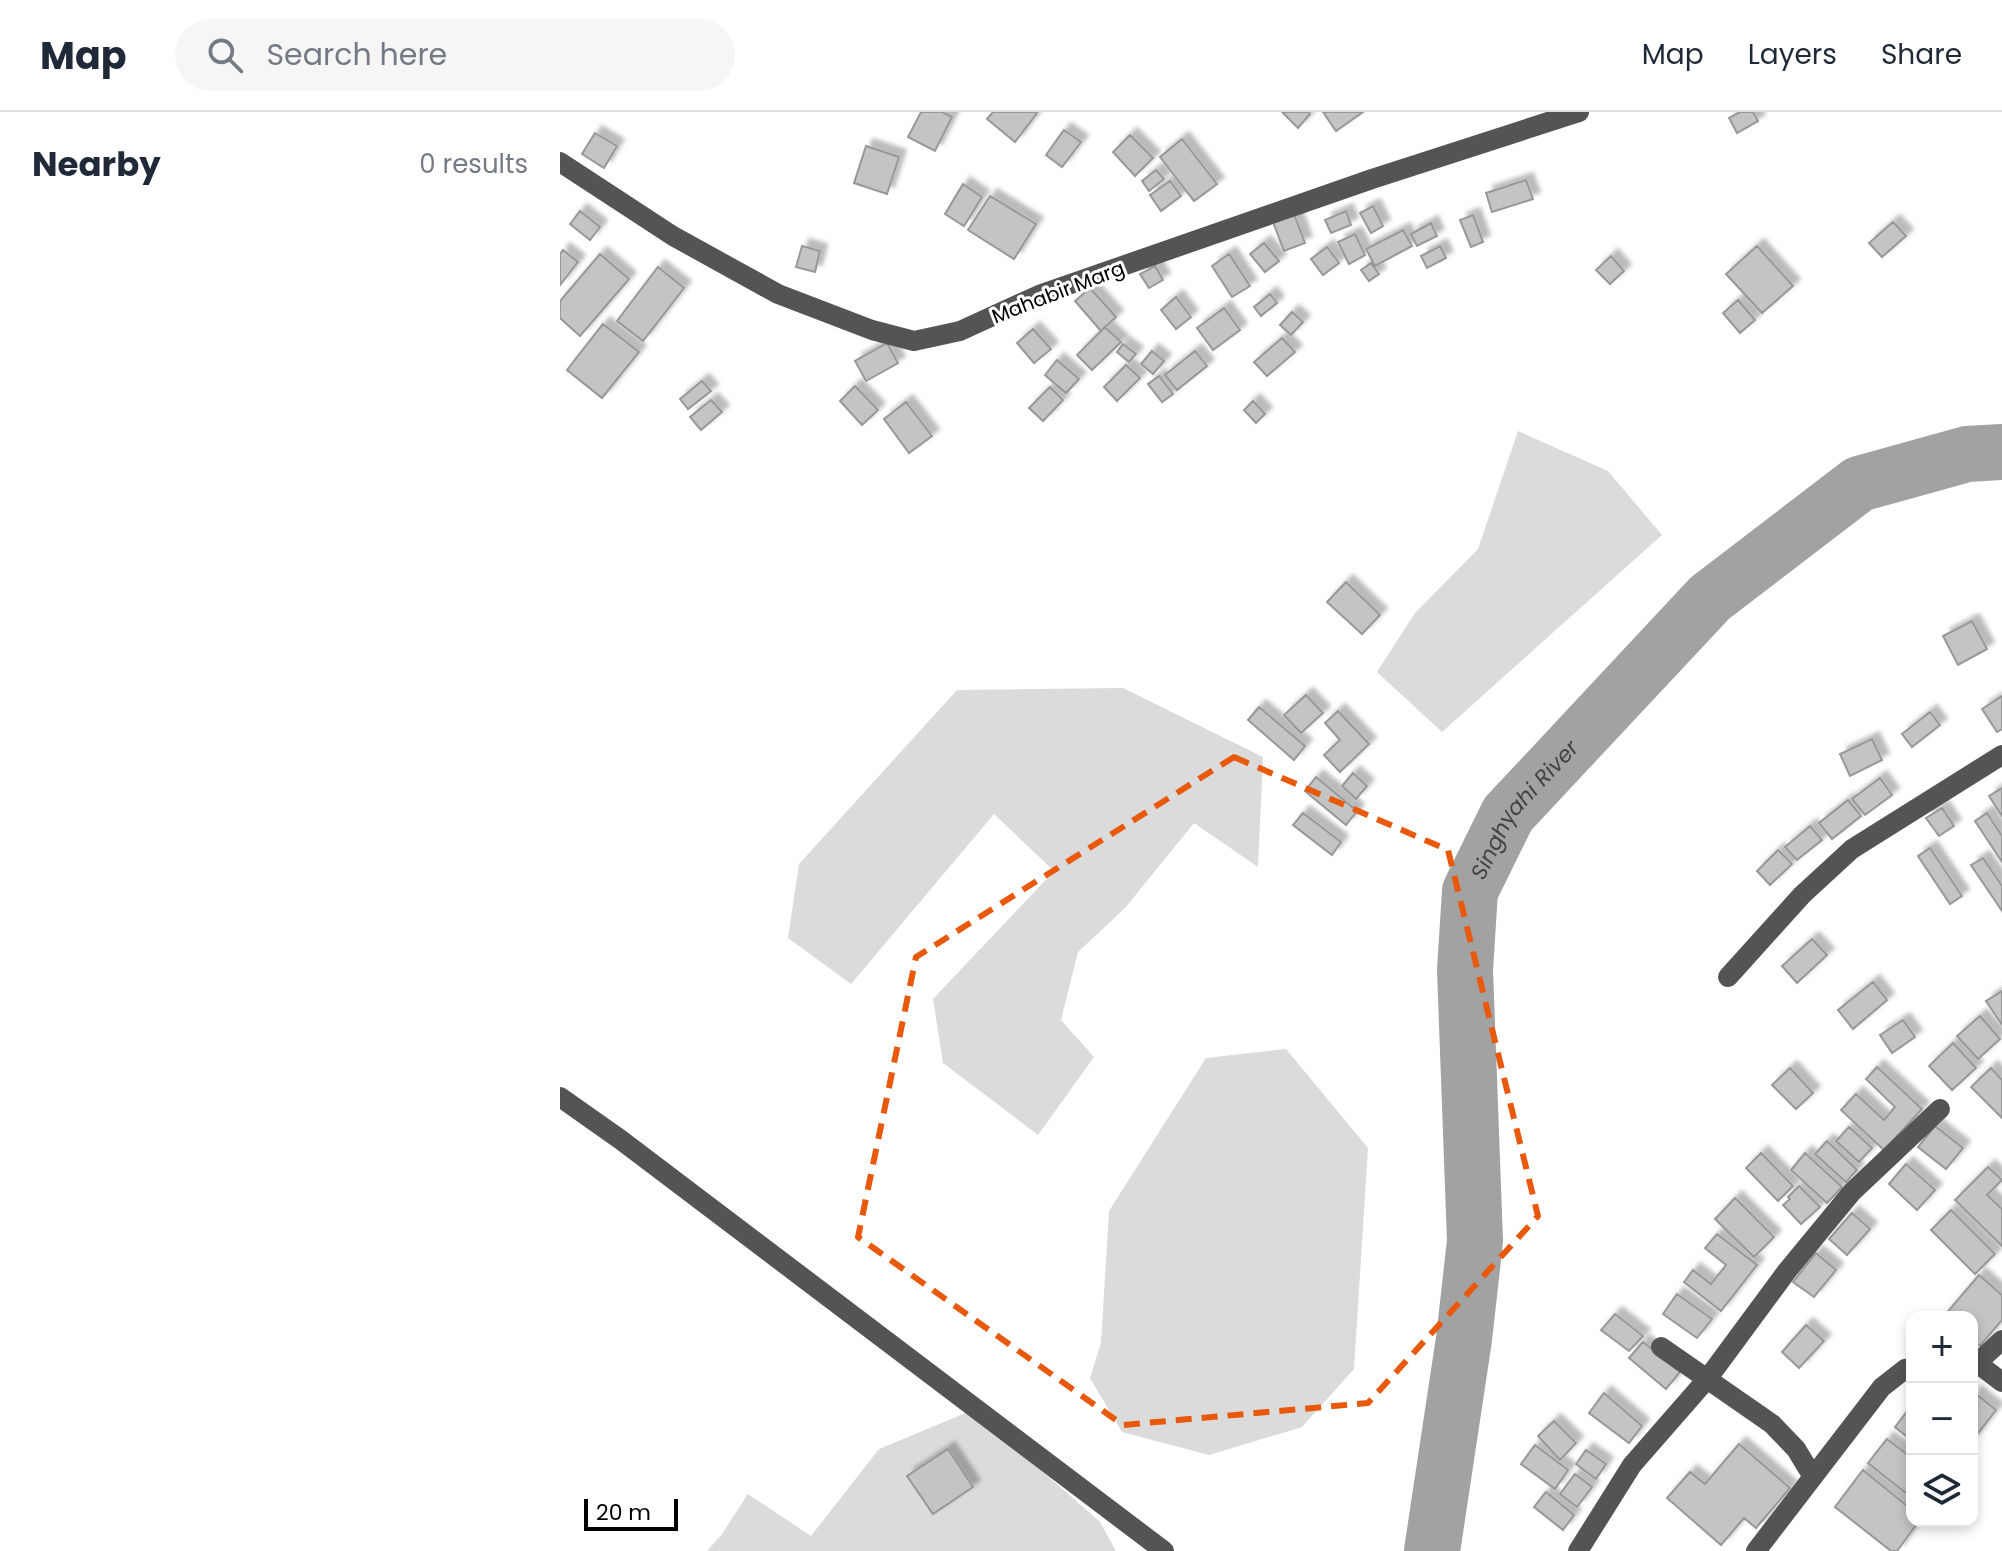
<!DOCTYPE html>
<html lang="en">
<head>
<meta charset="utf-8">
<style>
  :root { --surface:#fff; --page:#f6f6f7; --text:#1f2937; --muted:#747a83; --line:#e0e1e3 }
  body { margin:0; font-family:Poppins,sans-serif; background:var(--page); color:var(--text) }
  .controls { position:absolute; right:24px; bottom:24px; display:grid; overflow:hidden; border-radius:16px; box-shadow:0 4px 12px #0003 }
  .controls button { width:72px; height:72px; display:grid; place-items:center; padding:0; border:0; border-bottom:2px solid var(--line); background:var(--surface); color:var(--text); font:40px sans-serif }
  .scale { position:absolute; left:24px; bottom:20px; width:94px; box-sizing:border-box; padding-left:8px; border:4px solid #000; border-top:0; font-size:22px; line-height:28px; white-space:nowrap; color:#000; -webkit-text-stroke:6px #fff; paint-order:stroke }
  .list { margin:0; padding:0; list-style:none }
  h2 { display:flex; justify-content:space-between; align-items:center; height:104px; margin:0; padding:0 32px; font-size:34px }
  h2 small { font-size:26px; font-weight:400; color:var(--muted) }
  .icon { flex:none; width:44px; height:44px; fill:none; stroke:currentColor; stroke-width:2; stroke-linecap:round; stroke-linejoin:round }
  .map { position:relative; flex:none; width:1442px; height:1439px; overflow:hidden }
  header { display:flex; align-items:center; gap:48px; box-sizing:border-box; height:112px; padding:0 40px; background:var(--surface); border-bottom:2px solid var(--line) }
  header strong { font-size:38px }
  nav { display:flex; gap:44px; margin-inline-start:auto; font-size:28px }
  .search { width:560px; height:72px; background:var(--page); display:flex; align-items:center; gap:20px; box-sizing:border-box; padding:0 28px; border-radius:44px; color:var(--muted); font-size:30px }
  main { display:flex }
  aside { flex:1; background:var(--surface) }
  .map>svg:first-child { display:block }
  .green { fill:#dbdbdb }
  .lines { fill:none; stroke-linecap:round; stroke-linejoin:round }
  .river { stroke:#a2a2a2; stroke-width:56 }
  .building { fill:#c4c4c4; stroke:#989898; stroke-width:2; filter:url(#shadow) }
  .minor { stroke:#545454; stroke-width:20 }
  .marked { fill:none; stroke:#e8590c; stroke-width:6; stroke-dasharray:16 10; stroke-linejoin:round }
  .labels { text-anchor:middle; stroke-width:6; stroke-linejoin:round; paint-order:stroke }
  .street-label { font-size:20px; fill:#000; stroke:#fff }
  .water-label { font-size:22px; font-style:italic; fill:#434343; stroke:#fff }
</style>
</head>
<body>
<header>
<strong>Map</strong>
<div class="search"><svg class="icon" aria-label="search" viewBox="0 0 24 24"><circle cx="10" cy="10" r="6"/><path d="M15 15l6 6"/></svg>Search here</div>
<nav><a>Map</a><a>Layers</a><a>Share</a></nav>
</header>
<main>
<aside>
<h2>Nearby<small>0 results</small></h2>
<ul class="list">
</ul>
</aside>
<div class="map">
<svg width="1442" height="1439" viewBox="0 0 1442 1439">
  <defs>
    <filter id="shadow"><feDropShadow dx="7" dy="-7" stdDeviation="2" flood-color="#0004"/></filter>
  </defs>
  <rect width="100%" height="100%" fill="#fff"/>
  <path class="green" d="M 958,319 L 1048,359 L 1102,423 L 882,620 L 817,560 L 855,501 L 918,437 Z
    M 563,576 L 703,645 L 698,755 L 634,711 L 565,796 L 518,840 L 501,908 L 534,945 L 478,1023 L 383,951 L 373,887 L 494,759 L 434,702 L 291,872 L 228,826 L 239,752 L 397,578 Z
    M 726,937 L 808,1036 L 794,1257 L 742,1315 L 649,1343 L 562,1320 L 530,1266 L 541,1231 L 549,1099 L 646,946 Z
    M 413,1298 L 540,1410 L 556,1439 L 147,1439 L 162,1422 L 188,1382 L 251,1424 L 319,1337 Z"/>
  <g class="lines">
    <path class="river" id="s1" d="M 872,1439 L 904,1227 L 915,1129 L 905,858 L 910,779 L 948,702 L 1150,486 L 1299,372 L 1407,342 L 1442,340"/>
  </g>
  <path class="building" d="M 361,0 L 382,0 L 392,5 L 375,39 L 348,25 Z
    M 433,0 L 475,0 L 477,1 L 455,30 L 427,7 Z
    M 722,0 L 748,0 L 750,2 L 738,16 Z
    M 763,0 L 803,0 L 776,19 Z
    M 1180,0 L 1193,0 L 1198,9 L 1177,21 L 1169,6 Z
    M 504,18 L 521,30 L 502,55 L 486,43 Z
    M 35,21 L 57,34 L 44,56 L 22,42 Z
    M 570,23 L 593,46 L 575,64 L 553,40 Z
    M 622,27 L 657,72 L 634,89 L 600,45 Z
    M 306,34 L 339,45 L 327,82 L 294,71 Z
    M 596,58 L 604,67 L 589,79 L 582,69 Z
    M 966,68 L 973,87 L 932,100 L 926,81 Z
    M 610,69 L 621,84 L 601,99 L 590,83 Z
    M 403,72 L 422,85 L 404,114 L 385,102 Z
    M 430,84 L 476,112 L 454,147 L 408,118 Z
    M 813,94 L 823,114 L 811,121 L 800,101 Z
    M 20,99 L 40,115 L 30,128 L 10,112 Z
    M 786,99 L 791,113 L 771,121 L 765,108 Z
    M 734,102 L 745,131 L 724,139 L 713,110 Z
    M 913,103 L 923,130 L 911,135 L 900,108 Z
    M 1333,110 L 1346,124 L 1322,145 L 1309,131 Z
    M 871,111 L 877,124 L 857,134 L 851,122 Z
    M 843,118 L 852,134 L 815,154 L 806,137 Z
    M 795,122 L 805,143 L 789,152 L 778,130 Z
    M 704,131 L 719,149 L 705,160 L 690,142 Z
    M 242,134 L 260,139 L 255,160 L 236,155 Z
    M 880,134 L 886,146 L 867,156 L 861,144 Z
    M 1197,134 L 1233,174 L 1202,201 L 1166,162 Z
    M 767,135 L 779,151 L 763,163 L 751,147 Z
    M 3,138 L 18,150 L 0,173 L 0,142 Z
    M 40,142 L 69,167 L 20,224 L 0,206 L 0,189 Z
    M 669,142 L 690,174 L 672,185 L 652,154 Z
    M 1051,144 L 1064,159 L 1050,172 L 1036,158 Z
    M 811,151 L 819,162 L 809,169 L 801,158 Z
    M 595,154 L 603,168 L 589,176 L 580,162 Z
    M 98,155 L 124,176 L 83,229 L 57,209 Z
    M 530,176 L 556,205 L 541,219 L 515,189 Z
    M 710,182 L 717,191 L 701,204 L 694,195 Z
    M 616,185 L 631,205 L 616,217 L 601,198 Z
    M 1178,188 L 1195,208 L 1180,221 L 1163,201 Z
    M 664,196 L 680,218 L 653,238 L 637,216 Z
    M 732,200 L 743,210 L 731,223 L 720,213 Z
    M 43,212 L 79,240 L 42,286 L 7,258 Z
    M 545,215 L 561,230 L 532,258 L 517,243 Z
    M 473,217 L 491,237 L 474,251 L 457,231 Z
    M 722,226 L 735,240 L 707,264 L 694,250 Z
    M 327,231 L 338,251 L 306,269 L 295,249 Z
    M 563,232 L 576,242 L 569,250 L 557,240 Z
    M 592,239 L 604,249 L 593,262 L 581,252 Z
    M 635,239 L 647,254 L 617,278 L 605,263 Z
    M 497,248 L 519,267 L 506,281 L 485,263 Z
    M 566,253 L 580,266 L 557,289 L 544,275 Z
    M 599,264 L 613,282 L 602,290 L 588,272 Z
    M 142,269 L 151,279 L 128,297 L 120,287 Z
    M 295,274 L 318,298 L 302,313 L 280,289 Z
    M 490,275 L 503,288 L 483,309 L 469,296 Z
    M 151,288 L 162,300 L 141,318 L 130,305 Z
    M 693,289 L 705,302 L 696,311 L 684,298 Z
    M 346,290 L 372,324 L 349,341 L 324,307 Z
    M 786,470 L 820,503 L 802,522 L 767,490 Z
    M 1412,509 L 1427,537 L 1398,553 L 1383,524 Z
    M 746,583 L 763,601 L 741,621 L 724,603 Z
    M 1442,584 L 1442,617 L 1437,620 L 1422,597 Z
    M 699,595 L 745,634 L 734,648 L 688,608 Z
    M 778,599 L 809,632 L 780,660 L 764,643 L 780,628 L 765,611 Z
    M 1370,600 L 1380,613 L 1352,635 L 1342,622 Z
    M 1312,627 L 1322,648 L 1290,664 L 1280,642 Z
    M 793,661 L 807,674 L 796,687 L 782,674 Z
    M 756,665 L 797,699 L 786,713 L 745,679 Z
    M 1320,666 L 1332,683 L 1305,703 L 1292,687 Z
    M 1442,676 L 1442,704 L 1429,684 Z
    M 1288,688 L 1301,704 L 1272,727 L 1259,711 Z
    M 1382,696 L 1394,714 L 1379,724 L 1366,706 Z
    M 743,701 L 781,730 L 772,743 L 733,713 Z
    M 1427,701 L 1442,724 L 1442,750 L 1415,709 Z
    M 1250,714 L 1262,728 L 1237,748 L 1225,735 Z
    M 1370,736 L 1402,784 L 1390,792 L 1358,744 Z
    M 1218,738 L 1232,752 L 1210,773 L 1197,759 Z
    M 1423,746 L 1442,774 L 1442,799 L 1411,753 Z
    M 1252,827 L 1267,843 L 1237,871 L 1222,854 Z
    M 1313,870 L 1327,888 L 1293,917 L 1278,898 Z
    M 1442,879 L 1442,913 L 1426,889 Z
    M 1420,904 L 1440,927 L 1418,947 L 1397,924 Z
    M 1343,908 L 1355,925 L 1332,941 L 1320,923 Z
    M 1393,931 L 1416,956 L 1392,978 L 1369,954 Z
    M 1317,955 L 1362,997 L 1324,1038 L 1281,998 L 1296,982 L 1324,1008 L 1335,995 L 1306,967 Z
    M 1230,956 L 1253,981 L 1236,997 L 1212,973 Z
    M 1431,956 L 1442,968 L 1442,1006 L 1411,975 Z
    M 1375,1014 L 1403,1036 L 1386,1057 L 1358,1035 Z
    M 1289,1015 L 1312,1036 L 1299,1050 L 1276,1029 Z
    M 1267,1029 L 1297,1058 L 1286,1070 L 1255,1042 Z
    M 1201,1041 L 1233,1074 L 1218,1089 L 1186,1056 Z
    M 1245,1041 L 1282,1075 L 1267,1091 L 1231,1058 Z
    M 1346,1052 L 1375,1078 L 1357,1098 L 1329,1072 Z
    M 1428,1055 L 1442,1068 L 1427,1083 L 1442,1097 L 1442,1134 L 1395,1088 Z
    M 1239,1074 L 1260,1095 L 1241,1112 L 1223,1093 L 1230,1087 L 1228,1085 Z
    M 1175,1086 L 1214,1125 L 1194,1145 L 1155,1107 Z
    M 1391,1098 L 1435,1142 L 1415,1162 L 1371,1118 Z
    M 1292,1101 L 1310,1117 L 1287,1143 L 1269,1127 Z
    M 1157,1122 L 1197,1153 L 1161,1199 L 1124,1170 L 1133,1158 L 1151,1172 L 1166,1153 L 1145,1136 Z
    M 1256,1141 L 1276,1158 L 1254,1185 L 1233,1170 Z
    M 1419,1163 L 1442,1183 L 1442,1208 L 1420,1234 L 1412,1228 L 1412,1205 L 1384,1204 Z
    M 1117,1182 L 1152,1207 L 1137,1226 L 1103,1202 Z
    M 1055,1202 L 1083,1224 L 1069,1239 L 1041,1218 Z
    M 1246,1213 L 1264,1229 L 1239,1256 L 1222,1240 Z
    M 1083,1230 L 1120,1260 L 1106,1277 L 1069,1246 Z
    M 1044,1281 L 1082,1314 L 1069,1331 L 1029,1301 Z
    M 1415,1281 L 1436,1298 L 1412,1329 L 1412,1285 Z
    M 1352,1293 L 1352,1329 L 1335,1315 Z
    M 994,1309 L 1016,1331 L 1000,1348 L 978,1324 Z
    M 1327,1327 L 1352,1346 L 1352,1386 L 1308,1351 Z
    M 1179,1332 L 1230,1376 L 1196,1416 L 1184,1406 L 1161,1433 L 1107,1386 L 1130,1360 L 1145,1372 Z
    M 975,1333 L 1008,1358 L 995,1377 L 961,1352 Z
    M 388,1337 L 413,1375 L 373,1402 L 347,1364 Z
    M 1026,1338 L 1046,1352 L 1036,1367 L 1016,1352 Z
    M 1303,1358 L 1352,1398 L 1352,1409 L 1359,1409 L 1337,1439 L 1331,1439 L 1275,1395 Z
    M 1015,1362 L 1032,1375 L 1017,1395 L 1000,1382 Z
    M 986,1380 L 1014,1403 L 1003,1418 L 974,1395 Z"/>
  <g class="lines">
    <path class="minor" d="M 0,50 L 113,124 L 218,182 L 312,218 L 354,229 L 400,219 L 479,183 L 812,67 L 1019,0
      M 1168,865 L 1242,783 L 1292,737 L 1442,643
      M 0,985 L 61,1028 L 604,1439
      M 1101,1235 L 1212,1312 L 1236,1337 L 1253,1365
      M 1412,1251 L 1417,1251 L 1442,1228
      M 1417,1251 L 1442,1270
      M 1018,1439 L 1072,1353 L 1148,1266 L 1227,1159 L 1292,1080 L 1380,997
      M 1196,1439 L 1322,1275 L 1345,1257 L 1352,1256"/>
  </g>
  <path class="marked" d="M 674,645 L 888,738 L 978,1104 L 808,1291 L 563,1313 L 298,1125 L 356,845 Z"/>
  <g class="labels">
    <g class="street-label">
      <text transform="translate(498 180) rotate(-21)" y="7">Mahabir Marg</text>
    </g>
    <g class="water-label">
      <text dy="8" stroke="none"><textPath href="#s1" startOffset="762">Singhyahi River</textPath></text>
    </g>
  </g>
</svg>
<div class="controls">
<button>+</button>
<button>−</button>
<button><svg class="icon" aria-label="layers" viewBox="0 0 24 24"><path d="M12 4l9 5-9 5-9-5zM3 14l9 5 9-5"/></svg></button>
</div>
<div class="scale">20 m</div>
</div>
</main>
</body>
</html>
